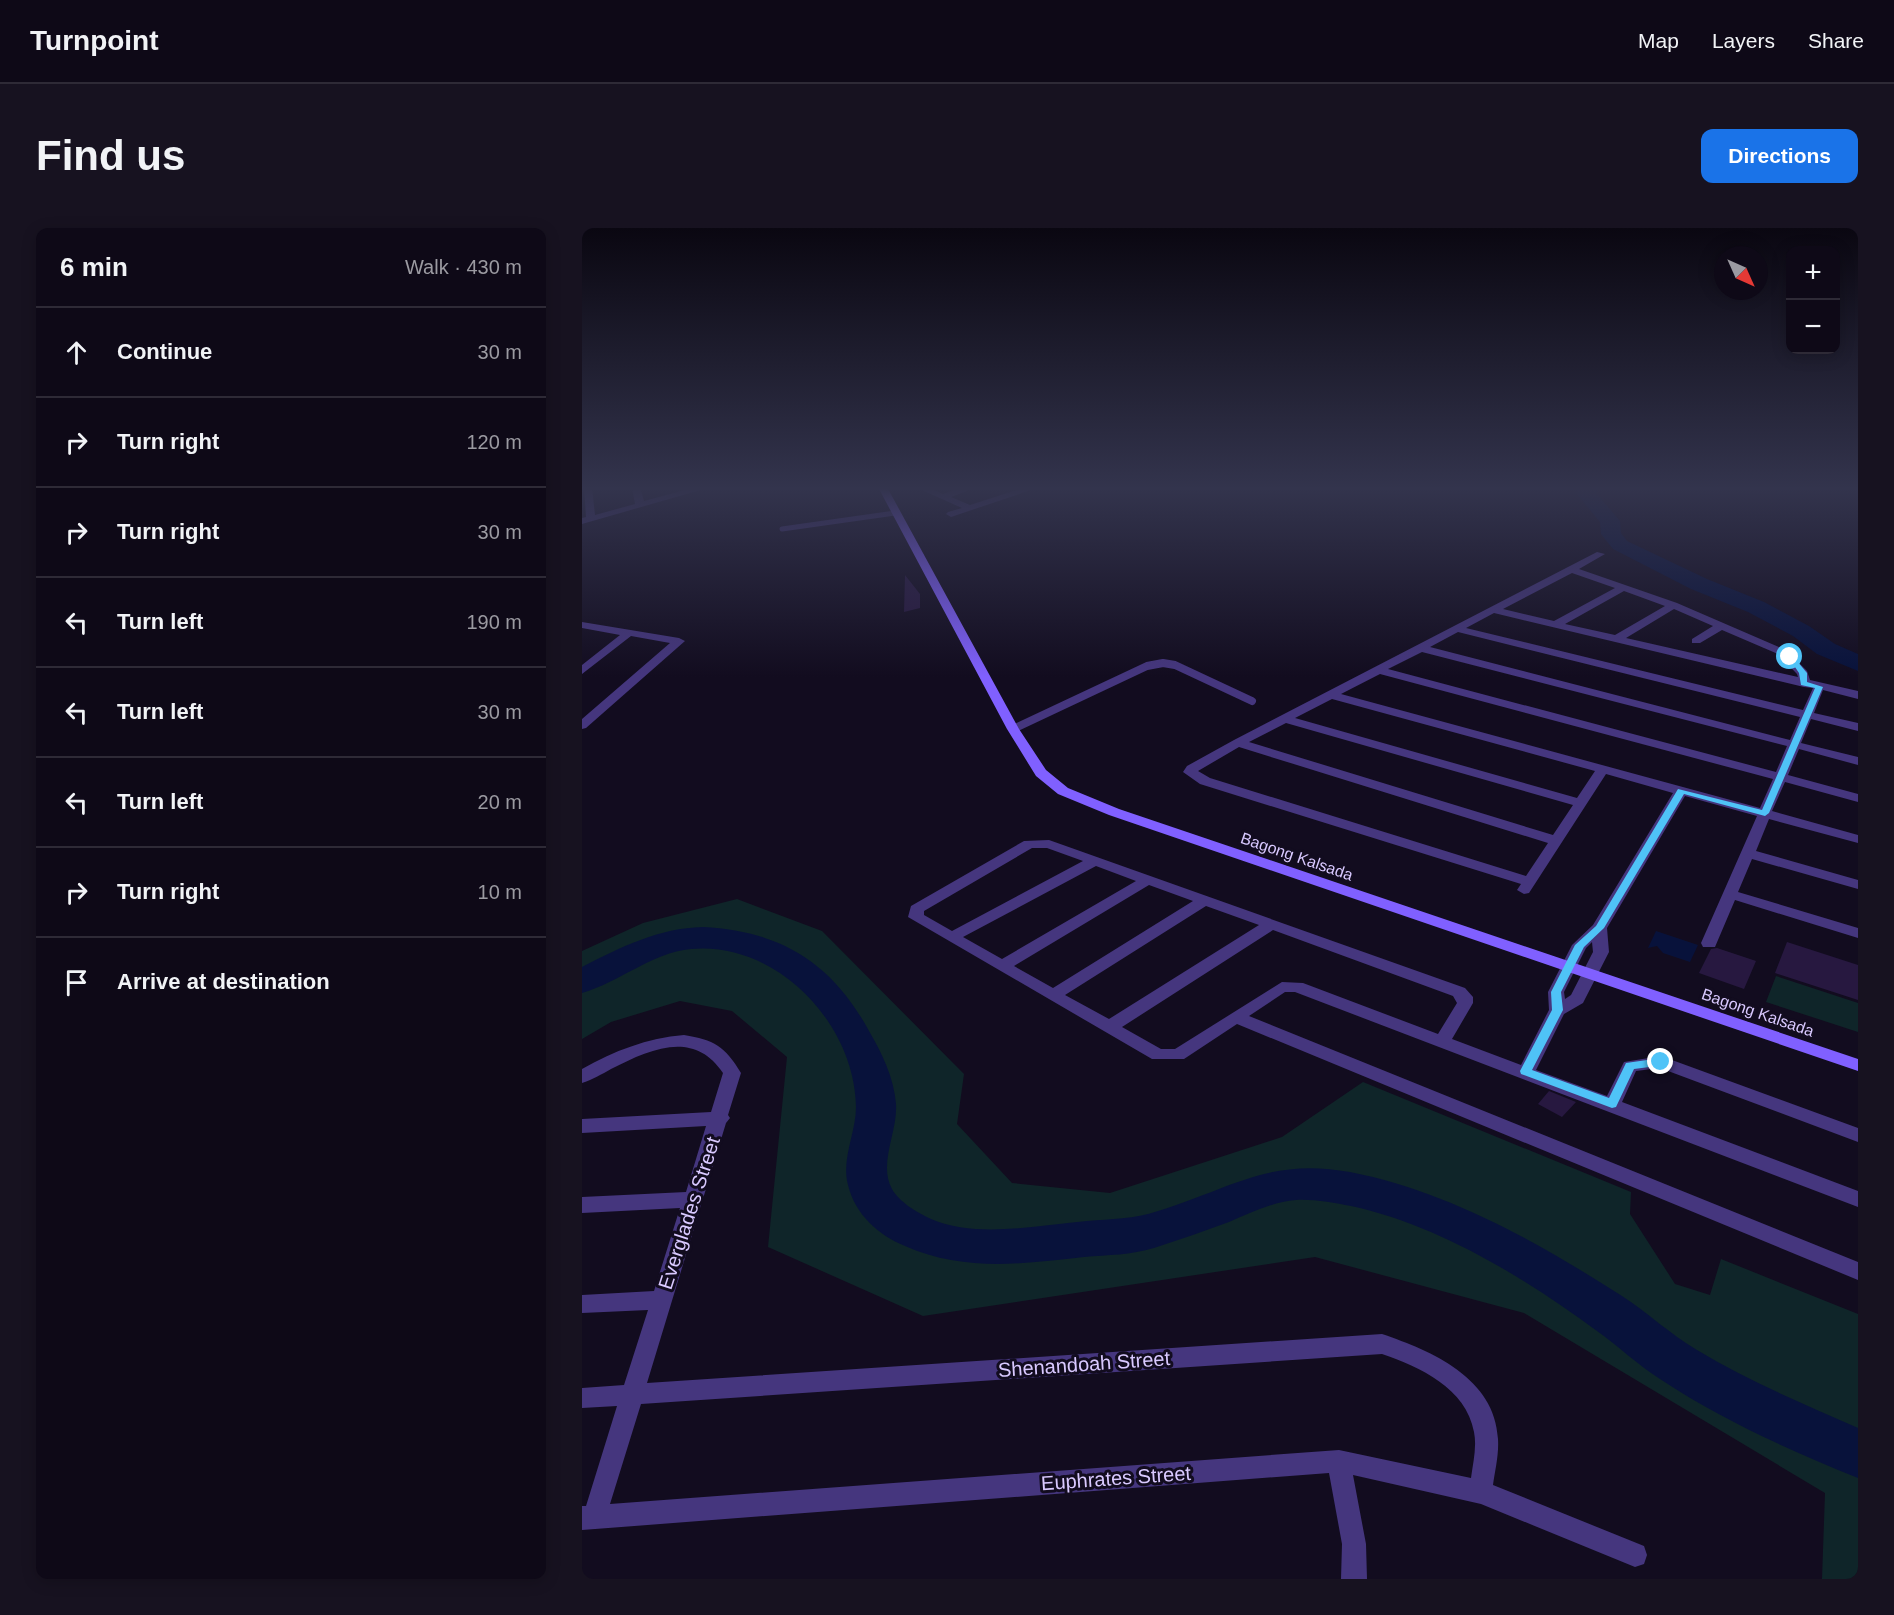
<!DOCTYPE html>
<html lang="en">
<head>
<meta charset="utf-8">
<style>
  :root { --surface:#0e0917; --page:#171220; --text:#f1f3f6; --muted:#9b9aa1; --line:#2e2a36; --accent:#1a73e8 }
  body { margin:0; font-family:Helvetica,sans-serif; background:var(--page); color:var(--text) }
  .controls { position:absolute; right:18px; top:18px; display:grid; overflow:hidden; border-radius:12px; box-shadow:0 3px 15px #0003 }
  .controls button { width:54px; height:54px; display:grid; place-items:center; padding:0; border:0; border-bottom:2px solid var(--line); background:var(--surface); color:var(--text); font:30px sans-serif }
  .compass { position:absolute; left:1132px; top:18px; width:54px; height:54px; border-radius:50%; background:var(--surface); box-shadow:0 3px 15px #0003; rotate:135deg }
  .stop { position:absolute; width:18px; height:18px; margin:-14px; border:4px solid #4fc3f7; border-radius:50%; background:#fff }
  .stop.end { background:#4fc3f7; border-color:#fff; box-shadow:0 2px 6px #0008 }
  .list { margin:0; padding:0; list-style:none }
  h2 { display:flex; justify-content:space-between; align-items:center; height:78px; margin:0; padding:0 24px; font-size:26px }
  h2 small { font-size:20px; font-weight:400; color:var(--muted) }
  .list li { display:grid; grid-template-columns:39px 1fr auto; gap:18px; align-items:center; box-sizing:border-box; height:90px; padding:0 24px; border-top:2px solid var(--line) }
  .list b { display:block; font-size:22px; white-space:nowrap }
  .list em { font-size:20px; font-style:normal; color:var(--muted) }
  .icon { flex:none; width:33px; height:33px; fill:none; stroke:currentColor; stroke-width:2; stroke-linecap:round; stroke-linejoin:round }
  .map { position:relative; flex:none; width:1276px; height:1351px; overflow:hidden; border-radius:12px }
  header { display:flex; align-items:center; gap:36px; box-sizing:border-box; height:84px; padding:0 30px; background:var(--surface); border-bottom:2px solid var(--line) }
  header strong { font-size:28px }
  nav { display:flex; gap:33px; margin-inline-start:auto; font-size:21px }
  .intro { display:flex; align-items:center; justify-content:space-between; box-sizing:border-box; height:144px; padding:0 36px }
  h1 { margin:0; font-size:42px }
  .button { padding:15px 27px; border-radius:12px; background:var(--accent); color:#fff; font-size:21px; font-weight:700 }
  main { display:flex; gap:36px; padding:0 36px }
  aside { flex:1; background:var(--surface); border-radius:12px; box-shadow:0 3px 15px #0003 }
  .map>svg:first-child { display:block }
  .green { fill:#0f2529 }
  .water { fill:#08123b }
  .lines { fill:none; stroke-linecap:round; stroke-linejoin:round }
  .river { fill:#08123b; fill-rule:evenodd }
  .building { fill:#271840 }
  .lane-far1 { stroke:#45367e; stroke-width:5 }
  .lane { stroke:#45367e; stroke-width:8 }
  .street { fill:#45367e; fill-rule:evenodd }
  .secondary { fill:#8060ff; fill-rule:evenodd }
  .route { fill:#4fc3f7 }
  .labels { text-anchor:middle; stroke-width:6; stroke-linejoin:round; paint-order:stroke }
  .street-label { font-size:16px; fill:#d9c9ff; stroke:#120c1f }
  .near-street-label { font-size:20px; fill:#d9c9ff; stroke:#120c1f }
</style>
</head>
<body>
<header>
<strong>Turnpoint</strong>
<nav><a>Map</a><a>Layers</a><a>Share</a></nav>
</header>
<div class="intro"><h1>Find us</h1><a class="button">Directions</a></div>
<main>
<aside>
<h2>6 min<small>Walk · 430 m</small></h2>
<ul class="list">
<li><svg class="icon" aria-label="ahead" viewBox="0 0 24 24"><path d="M12 20V5M6 11l6-6 6 6"/></svg><div><b>Continue</b></div><em>30 m</em></li>
<li><svg class="icon" aria-label="right" viewBox="0 0 24 24"><path d="M7 20v-9h11M14 6l5 5-5 5"/></svg><div><b>Turn right</b></div><em>120 m</em></li>
<li><svg class="icon" aria-label="right" viewBox="0 0 24 24"><path d="M7 20v-9h11M14 6l5 5-5 5"/></svg><div><b>Turn right</b></div><em>30 m</em></li>
<li><svg class="icon" aria-label="left" viewBox="0 0 24 24"><path d="M17 20v-9H6M10 6l-5 5 5 5"/></svg><div><b>Turn left</b></div><em>190 m</em></li>
<li><svg class="icon" aria-label="left" viewBox="0 0 24 24"><path d="M17 20v-9H6M10 6l-5 5 5 5"/></svg><div><b>Turn left</b></div><em>30 m</em></li>
<li><svg class="icon" aria-label="left" viewBox="0 0 24 24"><path d="M17 20v-9H6M10 6l-5 5 5 5"/></svg><div><b>Turn left</b></div><em>20 m</em></li>
<li><svg class="icon" aria-label="right" viewBox="0 0 24 24"><path d="M7 20v-9h11M14 6l5 5-5 5"/></svg><div><b>Turn right</b></div><em>10 m</em></li>
<li><svg class="icon" aria-label="arrive" viewBox="0 0 24 24"><path d="M6 21V4h12l-3 4 3 4H6"/></svg><div><b>Arrive at destination</b></div></li>
</ul>
</aside>
<div class="map">
<svg width="1276" height="1351" viewBox="0 0 1276 1351">
  <rect width="100%" height="100%" fill="#120c1f"/>
  <path class="green" d="M 155,671 L 240,703 L 382,846 L 375,896 L 430,955 L 528,965 L 700,909 L 781,854 L 1049,964 L 1048,986 L 1093,1056 L 1128,1067 L 1139,1031 L 1276,1086 L 1276,1351 L 1240,1351 L 1243,1265 L 942,1085 L 733,1029 L 341,1088 L 186,1019 L 205,829 L 150,783 L 98,773 L 29,794 L 0,811 L 0,723 L 61,695 Z
    M 1194,748 L 1276,775 L 1276,804 L 1184,774 Z"/>
  <path class="water" d="M 1074,703 L 1116,717 L 1108,734 L 1081,725 L 1075,718 L 1066,720 Z"/>
  <g class="lines">
    <path class="river" d="M 997,259 L 1019,259 L 1014,265 L 1038,293 L 1039,305 L 1045,313 L 1125,351 L 1182,374 L 1227,398 L 1253,416 L 1276,426 L 1276,443 L 1235,426 L 1211,408 L 1166,384 L 1109,361 L 1031,321 L 1019,306 L 1018,294 L 993,264 Z
      M 121,699 C 199,703 250,735 287,803 C 300,825 312,850 314,876 C 316,903 296,936 310,961 C 317,974 336,985 349,991 C 396,1011 456,997 505,993 C 529,991 552,991 576,983 C 648,961 688,929 768,944 C 866,963 957,1015 1040,1068 C 1066,1085 1088,1106 1115,1122 C 1166,1153 1222,1176 1276,1200 L 1276,1250 C 1209,1223 1138,1191 1078,1151 C 1056,1137 1036,1118 1015,1103 C 943,1050 857,997 769,978 C 752,975 732,971 714,972 C 690,974 669,985 647,994 C 622,1003 597,1012 572,1020 C 549,1027 526,1027 502,1029 C 440,1036 382,1044 323,1018 C 296,1007 273,986 266,957 C 259,931 274,905 274,879 C 273,796 195,713 109,721 C 69,725 38,754 0,765 L 0,739 C 39,719 77,700 121,699 Z"/>
  </g>
  <path class="building" d="M 323,347 L 338,366 L 338,380 L 322,384 Z
    M 1205,714 L 1276,737 L 1276,772 L 1193,745 Z
    M 1135,720 L 1174,733 L 1162,761 L 1117,745 L 1129,721 Z
    M 967,863 L 994,874 L 980,889 L 956,876 Z"/>
  <g class="lines">
    <path class="lane-far1" d="M 200,301 L 313,285
      M 578,436 L 584,436"/>
    <path class="lane" d="M 431,501 L 565,438 L 581,435 L 593,437 L 670,473"/>
    <path class="street" d="M 2,259 L 10,259 L 13,287 L 53,276 L 50,259 L 58,259 L 62,273 L 114,259 L 129,259 L 0,296 L 0,290 L 4,289 Z
      M 333,259 L 346,259 L 361,266 L 381,259 L 395,259 L 369,269 L 388,277 L 444,259 L 458,259 L 369,289 L 364,286 L 366,284 L 380,280 Z
      M 1015,324 L 1023,326 L 997,341 L 1095,375 L 1204,422 L 1225,443 L 1228,452 L 1276,463 L 1276,471 L 1241,462 L 1232,485 L 1276,495 L 1276,503 L 1229,491 L 1219,515 L 1276,529 L 1276,537 L 1217,521 L 1206,547 L 1276,566 L 1276,574 L 1203,554 L 1190,583 L 1276,607 L 1276,615 L 1187,591 L 1174,623 L 1276,652 L 1276,661 L 1170,631 L 1156,664 L 1276,700 L 1276,710 L 1153,672 L 1133,719 L 1121,719 L 1119,715 L 1175,588 L 1103,568 L 1025,700 L 1027,724 L 1003,771 L 1001,775 L 982,786 L 954,842 L 1025,868 L 1042,834 L 1079,828 L 1276,900 L 1276,914 L 1078,840 L 1054,843 L 1040,874 L 1276,963 L 1276,979 L 713,764 L 703,764 L 667,788 L 1276,1034 L 1276,1052 L 655,796 L 602,831 L 570,831 L 326,689 L 329,678 L 442,613 L 467,612 L 883,760 L 891,769 L 891,775 L 870,811 L 939,837 L 967,782 L 966,764 L 990,717 L 1011,697 L 1091,565 L 1024,546 L 947,665 L 942,666 L 935,662 L 939,656 L 618,556 L 601,544 L 605,538 L 652,512 ZM 990,345 L 1033,360 L 972,393 L 921,381 ZM 1042,363 L 1083,378 L 1033,407 L 983,396 ZM 1092,381 L 1131,398 L 1110,411 L 1110,415 L 1118,415 L 1140,402 L 1196,426 L 1215,446 L 1216,449 L 1044,410 ZM 912,385 L 1222,459 L 1231,460 L 1221,482 L 884,400 ZM 876,404 L 1218,489 L 1208,512 L 848,419 ZM 840,424 L 1205,518 L 1194,544 L 806,441 ZM 798,446 L 1191,551 L 1178,580 L 759,466 ZM 750,471 L 1013,543 L 995,570 L 713,490 ZM 704,495 L 991,577 L 971,607 L 667,514 ZM 657,519 L 966,615 L 944,648 L 628,550 L 616,543 ZM 450,620 L 465,620 L 501,633 L 370,703 L 342,687 L 342,683 ZM 514,638 L 554,653 L 420,731 L 381,709 ZM 567,657 L 611,673 L 471,760 L 432,738 ZM 624,678 L 677,697 L 527,791 L 483,767 ZM 691,702 L 871,768 L 875,775 L 856,806 L 721,755 L 700,754 L 593,821 L 579,821 L 540,799 ZM 1010,714 L 1011,724 L 989,767 L 983,771 L 982,764 L 1004,720 Z
      M 0,394 L 97,410 L 103,413 L 4,500 L 0,501 L 0,491 L 88,415 L 49,408 L 0,446 L 0,437 L 38,407 L 0,400 Z
      M 102,807 C 132,812 143,818 159,845 L 146,887 L 148,890 L 144,895 L 65,1155 L 800,1106 C 850,1123 913,1150 916,1211 C 917,1227 913,1242 911,1257 L 1062,1318 L 1065,1327 L 1062,1336 L 1053,1339 L 899,1276 L 771,1247 L 784,1316 L 785,1351 L 759,1351 L 760,1316 L 747,1245 L 0,1302 L 0,1278 L 4,1278 L 35,1178 L 0,1180 L 0,1160 L 42,1157 L 66,1082 L 0,1085 L 0,1067 L 72,1063 L 98,980 L 0,985 L 0,969 L 104,964 L 124,898 L 0,905 L 0,891 L 129,884 L 141,845 C 112,801 68,821 29,841 C 20,846 10,852 0,855 L 0,841 C 32,823 65,810 102,807 ZM 800,1126 C 838,1139 884,1160 892,1204 C 895,1219 891,1235 889,1250 L 757,1222 L 28,1276 L 59,1176 Z"/>
    <path class="secondary" d="M 296,259 L 305,259 L 437,501 L 464,542 L 486,560 L 537,581 L 1276,831 L 1276,843 L 527,587 L 476,566 L 454,548 L 425,501 Z"/>
  </g>
  <linearGradient id="sky" x2="0" y2="1"><stop stop-color="#0a0711"/><stop offset="0.58" stop-color="#33344d"/><stop offset="1" stop-color="#33344d" stop-opacity="0"/></linearGradient>
  <rect width="1276" height="449" fill="url(#sky)"/>
  <path class="route" d="M 1205,427 L 1210,427 L 1225,445 L 1225,454 L 1241,459 L 1187,585 L 1183,588 L 1102,566 L 1022,700 L 1002,719 L 979,764 L 981,782 L 950,842 L 1027,870 L 1044,835 L 1079,830 L 1085,834 L 1083,837 L 1052,841 L 1034,879 L 1030,880 L 939,846 L 938,843 L 970,782 L 969,764 L 993,717 L 1014,698 L 1096,561 L 1180,582 L 1233,460 L 1219,457 L 1217,445 Z"/>
  <g class="labels">
    <g class="street-label">
      <text transform="translate(715 628) rotate(19)" y="6">Bagong Kalsada</text>
      <text transform="translate(1176 784) rotate(19)" y="6">Bagong Kalsada</text>
    </g>
    <g class="near-street-label">
      <text transform="translate(107 985) rotate(-72)" y="7">Everglades Street</text>
      <text transform="translate(502 1136) rotate(-4)" y="7">Shenandoah Street</text>
      <text transform="translate(534 1250) rotate(-4)" y="7">Euphrates Street</text>
    </g>
  </g>
</svg>
<div class="controls">
<button>+</button>
<button>−</button>
</div>
<svg class="compass" viewBox="-18 -18 36 36"><path d="M0-13l5 13h-10z" fill="#e53935"/><path d="M0 13l5-13h-10z" fill="#9b9aa1"/></svg>
<div class="stop" style="left:1208px;top:429px"></div>
<div class="stop end" style="left:1079px;top:834px"></div>
</div>
</main>
</body>
</html>
